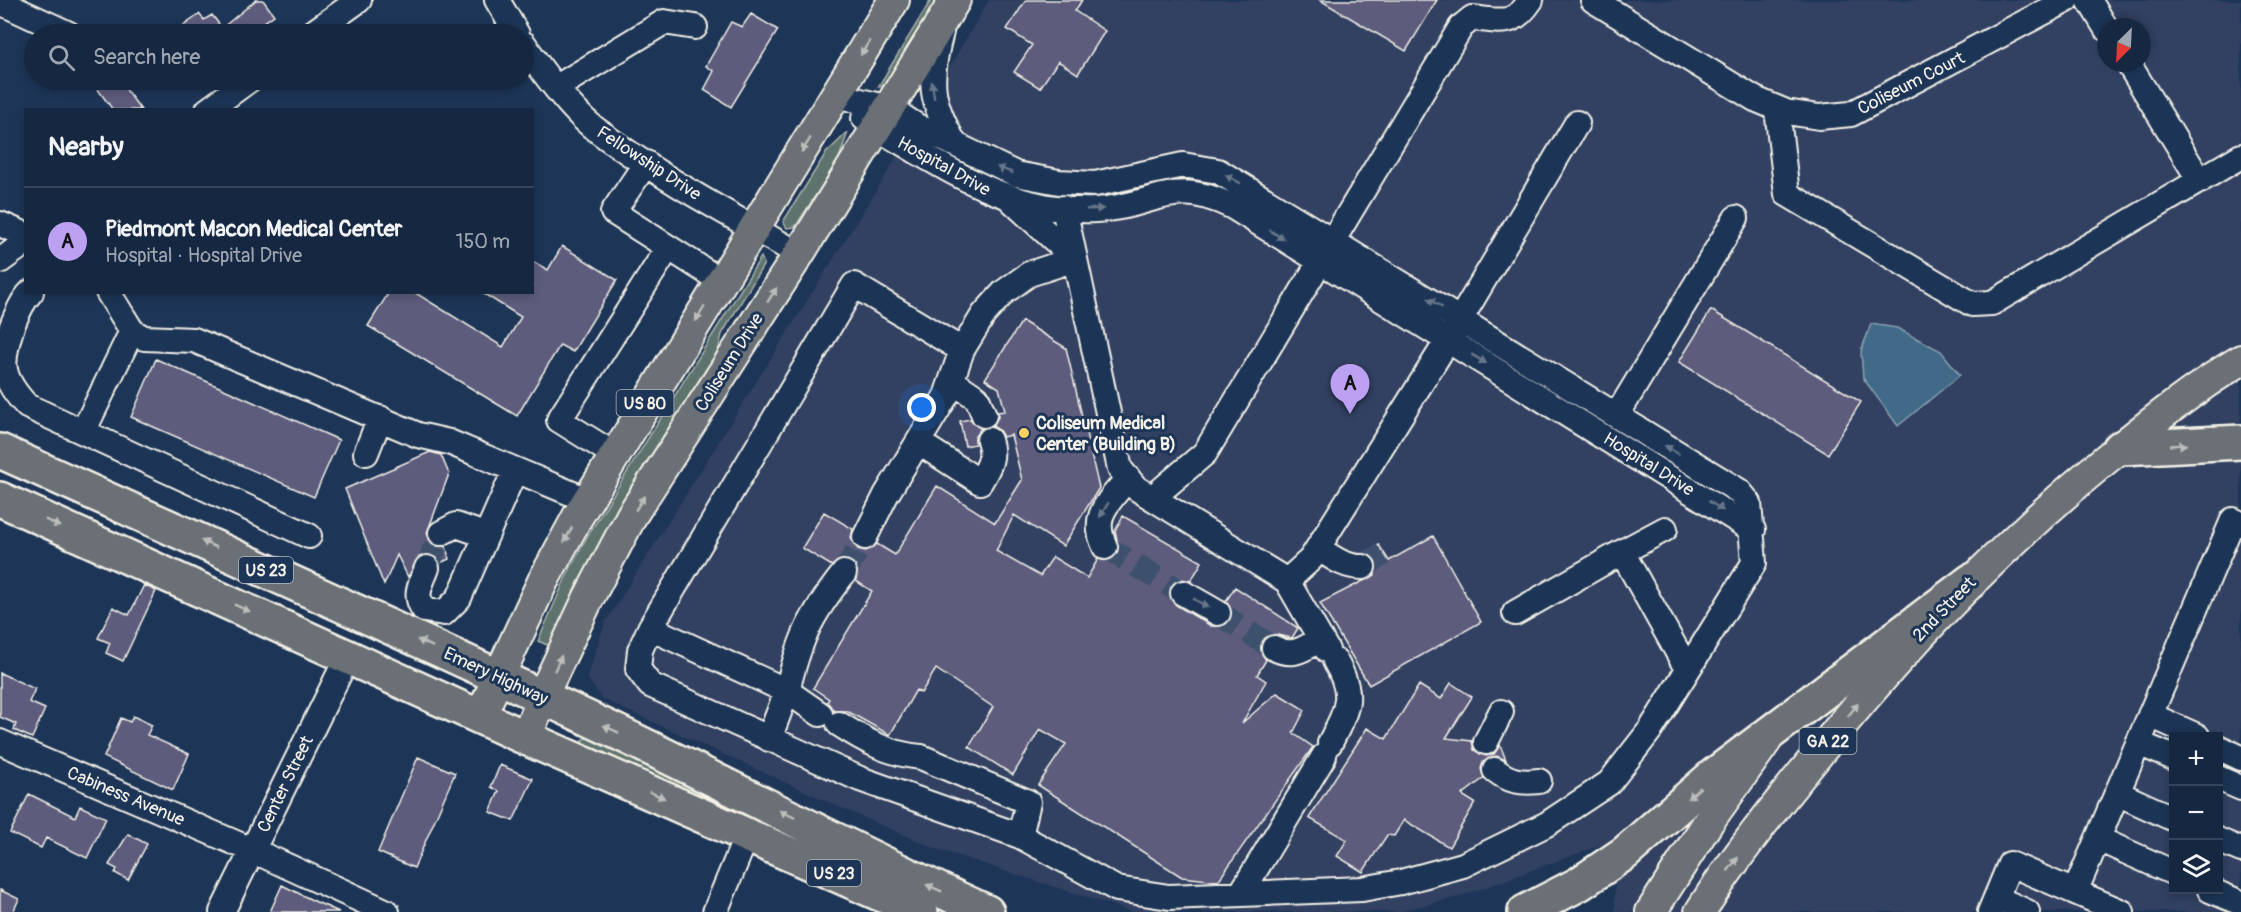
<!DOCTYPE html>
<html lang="en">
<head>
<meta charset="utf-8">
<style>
  :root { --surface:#162841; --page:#23344c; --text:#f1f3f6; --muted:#9ea6b1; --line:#35445a; --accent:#bca0f2 }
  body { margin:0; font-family:Pangolin,sans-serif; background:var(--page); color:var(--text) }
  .controls { position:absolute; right:18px; bottom:18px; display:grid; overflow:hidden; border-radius:0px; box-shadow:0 3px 9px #0003 }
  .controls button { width:54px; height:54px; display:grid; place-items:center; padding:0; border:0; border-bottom:2px solid var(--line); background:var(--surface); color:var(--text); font:30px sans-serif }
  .compass { position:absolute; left:2097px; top:18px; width:54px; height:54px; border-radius:50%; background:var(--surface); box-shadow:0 3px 9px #0003; rotate:204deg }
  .you { position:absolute; left:922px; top:408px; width:21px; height:21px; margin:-15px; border:4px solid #fff; border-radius:50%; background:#1a73e8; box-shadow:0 0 0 9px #1a73e833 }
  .badge { display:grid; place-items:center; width:39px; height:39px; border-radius:50%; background:var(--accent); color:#111; font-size:20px; font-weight:700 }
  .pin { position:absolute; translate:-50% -50px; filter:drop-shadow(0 2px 3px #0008) }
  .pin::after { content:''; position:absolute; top:32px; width:21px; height:18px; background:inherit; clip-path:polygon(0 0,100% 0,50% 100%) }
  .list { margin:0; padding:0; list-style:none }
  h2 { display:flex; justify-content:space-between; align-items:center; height:78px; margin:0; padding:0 24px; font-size:26px }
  h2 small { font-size:20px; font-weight:400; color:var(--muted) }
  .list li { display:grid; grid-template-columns:39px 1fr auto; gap:18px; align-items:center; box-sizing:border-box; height:108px; padding:0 24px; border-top:2px solid var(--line) }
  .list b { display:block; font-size:22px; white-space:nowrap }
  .list p { margin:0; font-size:20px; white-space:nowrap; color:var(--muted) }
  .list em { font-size:20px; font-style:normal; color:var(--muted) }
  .icon { flex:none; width:33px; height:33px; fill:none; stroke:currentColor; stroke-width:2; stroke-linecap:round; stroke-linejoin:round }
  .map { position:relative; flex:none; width:2241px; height:912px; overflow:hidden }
  .search { position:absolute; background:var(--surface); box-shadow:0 3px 9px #0003; left:24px; top:24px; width:510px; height:66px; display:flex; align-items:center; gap:15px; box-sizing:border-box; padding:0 21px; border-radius:33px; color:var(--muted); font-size:22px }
  .panel { position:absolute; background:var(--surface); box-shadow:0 3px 9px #0003; left:24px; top:108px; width:510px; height:186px; border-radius:0px }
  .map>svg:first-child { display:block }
  .built { fill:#304162; fill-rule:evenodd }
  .green { fill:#5f736e; stroke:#aab2ab; stroke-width:1.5 }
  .water { fill:#416a88; stroke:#89a0ae; stroke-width:1.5 }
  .building { fill:#5d5c7d; stroke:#f4f1e8; stroke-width:1.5 }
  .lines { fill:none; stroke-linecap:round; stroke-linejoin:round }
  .minor-tunnel { stroke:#3d516d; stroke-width:24; stroke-dasharray:24 12; stroke-linecap:butt }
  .minor-casing { stroke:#f4f1e8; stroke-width:28 }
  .major-casing { stroke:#f4f1e8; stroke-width:34 }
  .highway-casing { stroke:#f4f1e8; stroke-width:38 }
  .minor { stroke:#1d3557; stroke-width:24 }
  .major { stroke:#6b7074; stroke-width:30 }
  .highway { stroke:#6b7074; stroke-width:33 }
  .oneway { fill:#bdbdba }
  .oneway2 { fill:#68778a }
  .poi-dot { fill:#ffd166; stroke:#1d3557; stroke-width:2 }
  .labels { text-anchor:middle; stroke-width:6; stroke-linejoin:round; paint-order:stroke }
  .shield { fill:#1d3557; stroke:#b4b9bc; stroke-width:1.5 }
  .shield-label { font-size:16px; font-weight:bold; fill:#f4f1e8 }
  .street-label { font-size:18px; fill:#f4f1e8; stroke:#1d3557 }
  .poi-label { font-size:18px; font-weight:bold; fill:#f4f1e8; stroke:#1d3557; text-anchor:start }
</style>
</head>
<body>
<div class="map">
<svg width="2241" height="912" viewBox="0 0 2241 912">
  <rect width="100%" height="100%" fill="#1d3557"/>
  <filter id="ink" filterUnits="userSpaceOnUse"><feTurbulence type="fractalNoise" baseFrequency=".0167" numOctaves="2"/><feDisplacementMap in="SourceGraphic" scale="12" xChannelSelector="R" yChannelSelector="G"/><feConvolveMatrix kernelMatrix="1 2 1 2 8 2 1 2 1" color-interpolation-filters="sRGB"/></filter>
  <g filter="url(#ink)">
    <path class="built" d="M 989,0 L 2241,0 L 2241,912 L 1615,912 L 1615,840 L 1459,897 L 1397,912 L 1132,912 L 937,849 L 846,810 L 602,699 L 587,677 L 605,623 L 879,186 ZM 2106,27 L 2142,27 L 2142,63 L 2106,63 ZM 2174,736 L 2218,736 L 2218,890 L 2174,890 Z"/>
    <path class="green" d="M 931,0 L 937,0 L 884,86 L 878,87 Z
      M 848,132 L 838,161 L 795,227 L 787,228 L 783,222 L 826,153 Z
      M 761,257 L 764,264 L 722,334 L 718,352 L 552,647 L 538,641 L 566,577 L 588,535 Z
      M 593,736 L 959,912 L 946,912 L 581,750 L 583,739 Z"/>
    <path class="water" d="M 1871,324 L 1897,328 L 1941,351 L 1960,375 L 1898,426 L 1863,378 L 1861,351 Z"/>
    <path class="building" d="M 256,0 L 263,0 L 274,15 L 247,34 L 172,34 L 200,14 L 204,20 L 212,15 L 222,28 Z
      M 1026,0 L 1082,0 L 1075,11 L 1105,31 L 1078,74 L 1058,61 L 1040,88 L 1014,72 L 1032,45 L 1007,29 Z
      M 1320,0 L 1437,0 L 1406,51 Z
      M 751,14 L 778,30 L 731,107 L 704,90 L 714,71 L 706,66 L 731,22 L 742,27 Z
      M 91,80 L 119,80 L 141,110 L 113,110 Z
      M 562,246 L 617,280 L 573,352 L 560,345 L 517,416 L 368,326 L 389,292 L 414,292 L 503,347 L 521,317 L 481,292 L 532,292 L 532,261 L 548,270 Z
      M 1711,310 L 1861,402 L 1828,454 L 1679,362 Z
      M 1022,321 L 1066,348 L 1099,488 L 1063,546 L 1014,515 L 996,551 L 1040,576 L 1053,557 L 1087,578 L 1098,559 L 1109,561 L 1116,556 L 1119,549 L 1115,531 L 1123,516 L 1202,562 L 1191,581 L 1182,579 L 1171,585 L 1169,594 L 1176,605 L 1211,626 L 1225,626 L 1232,614 L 1226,601 L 1235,587 L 1298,628 L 1292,638 L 1272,634 L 1261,642 L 1260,650 L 1266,660 L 1257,675 L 1266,681 L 1242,723 L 1277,693 L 1305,710 L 1293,733 L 1313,747 L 1218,881 L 1182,877 L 1038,785 L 1066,744 L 1040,729 L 1013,775 L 969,747 L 993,707 L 936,669 L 921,693 L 916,690 L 890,735 L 847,711 L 834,711 L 827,702 L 829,699 L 813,688 L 872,591 L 856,581 L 857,568 L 852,561 L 839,560 L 832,566 L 802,548 L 824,512 L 853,529 L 851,538 L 858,549 L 866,551 L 877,544 L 895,555 L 937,486 L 995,523 L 1022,480 L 1011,435 L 1003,437 L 999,430 L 992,426 L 998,417 L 998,412 L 1005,411 L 999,388 L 985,379 Z
      M 156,359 L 339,440 L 314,497 L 131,417 Z
      M 970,419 L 981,429 L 975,436 L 975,444 L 965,446 L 960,421 Z
      M 430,452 L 441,455 L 449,474 L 427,533 L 433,545 L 446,546 L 449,559 L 440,563 L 432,555 L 419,557 L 408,577 L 397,555 L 384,585 L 345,489 Z
      M 1433,536 L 1481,622 L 1369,685 L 1320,603 L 1375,575 L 1376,561 L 1364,553 L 1379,545 L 1389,561 Z
      M 144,585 L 156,591 L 123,661 L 106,653 L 110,643 L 98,638 L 113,607 L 129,615 Z
      M 0,673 L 35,689 L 29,702 L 45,709 L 32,738 L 14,730 L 16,724 L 0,717 Z
      M 1451,683 L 1472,697 L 1446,738 L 1472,741 L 1474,750 L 1486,756 L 1494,754 L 1500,745 L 1506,760 L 1496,756 L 1483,762 L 1481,769 L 1484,778 L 1462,795 L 1475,803 L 1449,847 L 1404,820 L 1394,836 L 1387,835 L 1363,872 L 1337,856 L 1347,840 L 1309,818 L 1367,728 L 1386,739 L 1419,685 L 1441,699 Z
      M 133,716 L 152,725 L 147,735 L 189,754 L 173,790 L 104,757 L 121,718 L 130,722 Z
      M 418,757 L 455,773 L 414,868 L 378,852 Z
      M 500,765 L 533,779 L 513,821 L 490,812 L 499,791 L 491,787 Z
      M 29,794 L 75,817 L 80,806 L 106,818 L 87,858 L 46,838 L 41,848 L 10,833 Z
      M 128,834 L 147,844 L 128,880 L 115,873 L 117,869 L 109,865 Z
      M 282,885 L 312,900 L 339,912 L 270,912 Z
      M 0,890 L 19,899 L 13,912 L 0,912 Z"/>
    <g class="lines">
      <path class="minor-tunnel" d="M 1105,547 L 1183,593
        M 1363,567 L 1384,553
        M 427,568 L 441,533
        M 844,573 L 865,537
        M 1218,613 L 1274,648"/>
      <g class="minor-casing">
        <path id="minor" d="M 497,0 L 517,34
          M 1593,0 L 1755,99 L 1786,112 L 1819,117 L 1851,114 L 2067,0
          M 2089,0 L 2106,28
          M 0,2 L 69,34
          M 941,32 C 928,80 930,102 955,144
          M 311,34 L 359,0
          M 524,44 C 540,69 571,110 594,128 C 657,176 730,215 799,254
          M 2128,63 L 2200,181
          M 557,87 L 664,22 L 695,27
          M 836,95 L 889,108 L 917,126 L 1016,174 L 1059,182 L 1095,184 L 1183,165 L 1218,171 L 1739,491 L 1749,503 L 1754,563 L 1651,729 L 1609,783 L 1547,824 L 1463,865 L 1401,882 L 1362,889 L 1169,897 L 1117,889 L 1020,836 L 1028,802 L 921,757 C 889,754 865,741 839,724
          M 1777,109 L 1787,194 L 1972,304 L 1992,303 L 2241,156
          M 208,110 L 249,80
          M 864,118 L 877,128 C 948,169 1010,214 1096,210 C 1156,207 1170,176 1233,207 L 1753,530
          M 646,163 L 613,212 L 721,281
          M 1064,208 L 1120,469 L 1136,488 L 1287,581 L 1311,559 L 1448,340 L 1577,123
          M 0,224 L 26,235
          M 0,261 L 26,242
          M 31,292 C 22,301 17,314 12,326 C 0,363 0,377 27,406 L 309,536
          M 108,292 L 132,331 L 144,338 L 194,340 L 418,435 L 449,442 L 587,500
          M 962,350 L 854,285 L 650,628 L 640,650 L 638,669 L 650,685 L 860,779 L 1020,836
          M 952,381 L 977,398 L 984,415
          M 1617,415 L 1736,218
          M 83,432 L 132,331
          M 918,442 L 980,482 C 989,467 995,457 989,440
          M 366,453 L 380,418
          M 615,455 L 559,420 L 668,248
          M 1152,498 L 1205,453 L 1461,27 L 1472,18 C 1502,21 1513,27 1531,0
          M 1665,529 L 1622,552 L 1687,669
          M 441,533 L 456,525 L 485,535
          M 865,537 L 886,495 L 946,396 L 962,350 L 984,314 L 1004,292 L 1029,274 L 1075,259 L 1010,199
          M 1105,547 C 1090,515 1109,502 1128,478
          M 1318,548 C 1333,558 1344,567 1363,567
          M 427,568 C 421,584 413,595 424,610 L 444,613 L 459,598 L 515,470
          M 1287,581 L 1327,650
          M 1183,593 L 1218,613
          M 1515,613 L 1622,552
          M 650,628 L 787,691 L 769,739
          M 1274,648 C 1293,658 1303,649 1321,639
          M 820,714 L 787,691 C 800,638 810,616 844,573
          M 2150,715 L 2197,736
          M 0,742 L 252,850 L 387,912
          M 1486,742 L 1501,712
          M 1330,743 C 1347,709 1356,696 1335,661
          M 2138,743 L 2174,758
          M 2218,747 L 2241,758
          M 1495,770 C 1509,781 1520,783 1539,781
          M 2218,778 L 2241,788
          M 2117,793 L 2174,819
          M 2098,839 L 2174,873
          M 2218,840 L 2241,850
          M 2210,890 L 2241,903
          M 1242,892 L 1324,756
          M 2075,892 L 2122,912
          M 1996,898 L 2027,912
          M 222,912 L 348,656
          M 715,912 L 747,835
          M 1990,912 L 2010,864 L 2075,892 L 2233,520 L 2241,524"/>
      </g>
      <g class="major-casing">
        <path id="major" d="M 480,717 L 543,581 L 578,516 L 894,0
          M 526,738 L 542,697 L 588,599 L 632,515 L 799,254 L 955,0
          M 1651,912 L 1709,821 L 1766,741
          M 1700,912 C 1734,858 1774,808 1814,759 C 1902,649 1997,549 2105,460 C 2149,424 2193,389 2241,360"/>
      </g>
      <g class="highway-casing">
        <path id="highway" d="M 2120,448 L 2241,442
          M 0,451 C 200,541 400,630 598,723 C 729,785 856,853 987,912
          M 0,499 L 526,738 L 921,912
          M 1525,912 L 1579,884 L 1625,853 L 1713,776 L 1971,581"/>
      </g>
      <use href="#minor" class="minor"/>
      <use href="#major" class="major"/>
      <use href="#highway" class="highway"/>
    </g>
    <defs><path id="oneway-solid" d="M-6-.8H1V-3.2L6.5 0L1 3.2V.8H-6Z" transform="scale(1.5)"/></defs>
    <g class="oneway">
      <use href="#oneway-solid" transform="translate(865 48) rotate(121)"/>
      <use href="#oneway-solid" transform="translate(806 145) rotate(122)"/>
      <use href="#oneway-solid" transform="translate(772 295) rotate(-57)"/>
      <use href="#oneway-solid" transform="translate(700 314) rotate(122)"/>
      <use href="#oneway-solid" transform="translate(2178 445) rotate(-3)"/>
      <use href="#oneway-solid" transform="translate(640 503) rotate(-58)"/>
      <use href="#oneway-solid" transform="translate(53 523) rotate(24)"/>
      <use href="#oneway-solid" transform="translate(568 535) rotate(118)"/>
      <use href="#oneway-solid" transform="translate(209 544) rotate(-155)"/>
      <use href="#oneway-solid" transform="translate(242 608) rotate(24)"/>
      <use href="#oneway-solid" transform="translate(425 643) rotate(-155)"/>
      <use href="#oneway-solid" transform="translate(558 663) rotate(-65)"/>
      <use href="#oneway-solid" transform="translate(1853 710) rotate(-51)"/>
      <use href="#oneway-solid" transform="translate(611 729) rotate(-154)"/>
      <use href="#oneway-solid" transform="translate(1694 793) rotate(139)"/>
      <use href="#oneway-solid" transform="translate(657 795) rotate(24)"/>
      <use href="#oneway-solid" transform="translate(787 814) rotate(-154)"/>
      <use href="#oneway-solid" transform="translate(1733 864) rotate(-53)"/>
      <use href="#oneway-solid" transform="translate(934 888) rotate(-156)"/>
    </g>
    <g class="oneway2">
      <use href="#oneway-solid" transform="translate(933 90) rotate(-98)"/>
      <use href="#oneway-solid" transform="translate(1005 170) rotate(-159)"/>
      <use href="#oneway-solid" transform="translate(1233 179) rotate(-151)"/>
      <use href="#oneway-solid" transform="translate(1095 209) rotate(-2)"/>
      <use href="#oneway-solid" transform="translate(1277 235) rotate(33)"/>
      <use href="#oneway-solid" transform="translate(1435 303) rotate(-148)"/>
      <use href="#oneway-solid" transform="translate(1479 359) rotate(31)"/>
      <use href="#oneway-solid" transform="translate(1672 450) rotate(-148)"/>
      <use href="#oneway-solid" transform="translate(1716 506) rotate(33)"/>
      <use href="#oneway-solid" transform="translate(1104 510) rotate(121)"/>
      <use href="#oneway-solid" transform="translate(1201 603) rotate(29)"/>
    </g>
  </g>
  <circle class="poi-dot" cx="1024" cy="433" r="6"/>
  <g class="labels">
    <g class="shield">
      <rect x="616.5" y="390" width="57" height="26" rx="4.5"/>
      <rect x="239" y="557" width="54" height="26" rx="4.5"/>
      <rect x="1799.5" y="728" width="57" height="26" rx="4.5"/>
      <rect x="807" y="860" width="54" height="26" rx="4.5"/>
    </g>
    <g class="shield-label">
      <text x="645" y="409">US 80</text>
      <text x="266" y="576">US 23</text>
      <text x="1828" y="747">GA 22</text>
      <text x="834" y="879">US 23</text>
    </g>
    <g class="street-label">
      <text transform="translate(1911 83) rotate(-27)" y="6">Coliseum Court</text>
      <text transform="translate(649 163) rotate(33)" y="6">Fellowship Drive</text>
      <text transform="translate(944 166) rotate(29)" y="6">Hospital Drive</text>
      <text transform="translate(729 362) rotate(-58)" y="6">Coliseum Drive</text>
      <text transform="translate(1649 464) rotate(32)" y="6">Hospital Drive</text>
      <text transform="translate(1944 609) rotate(-46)" y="6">2nd Street</text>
      <text transform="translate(496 676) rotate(25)" y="6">Emery Highway</text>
      <text transform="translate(285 784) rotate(-64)" y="6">Center Street</text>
      <text transform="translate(126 796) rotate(23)" y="6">Cabiness Avenue</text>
    </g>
    <g class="poi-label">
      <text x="1036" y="429">Coliseum Medical<tspan x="1036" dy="21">Center (Building B)</tspan></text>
    </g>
  </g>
</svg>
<div class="controls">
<button>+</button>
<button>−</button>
<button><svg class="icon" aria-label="layers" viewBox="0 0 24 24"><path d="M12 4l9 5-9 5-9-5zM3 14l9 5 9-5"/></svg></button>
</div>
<svg class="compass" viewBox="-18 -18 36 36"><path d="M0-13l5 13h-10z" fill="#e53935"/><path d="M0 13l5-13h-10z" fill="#9ea6b1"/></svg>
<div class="you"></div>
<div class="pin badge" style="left:1350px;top:414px">A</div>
<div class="search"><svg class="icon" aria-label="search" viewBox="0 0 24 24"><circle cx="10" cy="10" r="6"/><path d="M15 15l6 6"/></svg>Search here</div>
<section class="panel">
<h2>Nearby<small></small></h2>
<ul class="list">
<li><span class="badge">A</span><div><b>Piedmont Macon Medical Center</b><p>Hospital · Hospital Drive</p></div><em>150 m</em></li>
</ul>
</section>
</div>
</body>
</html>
